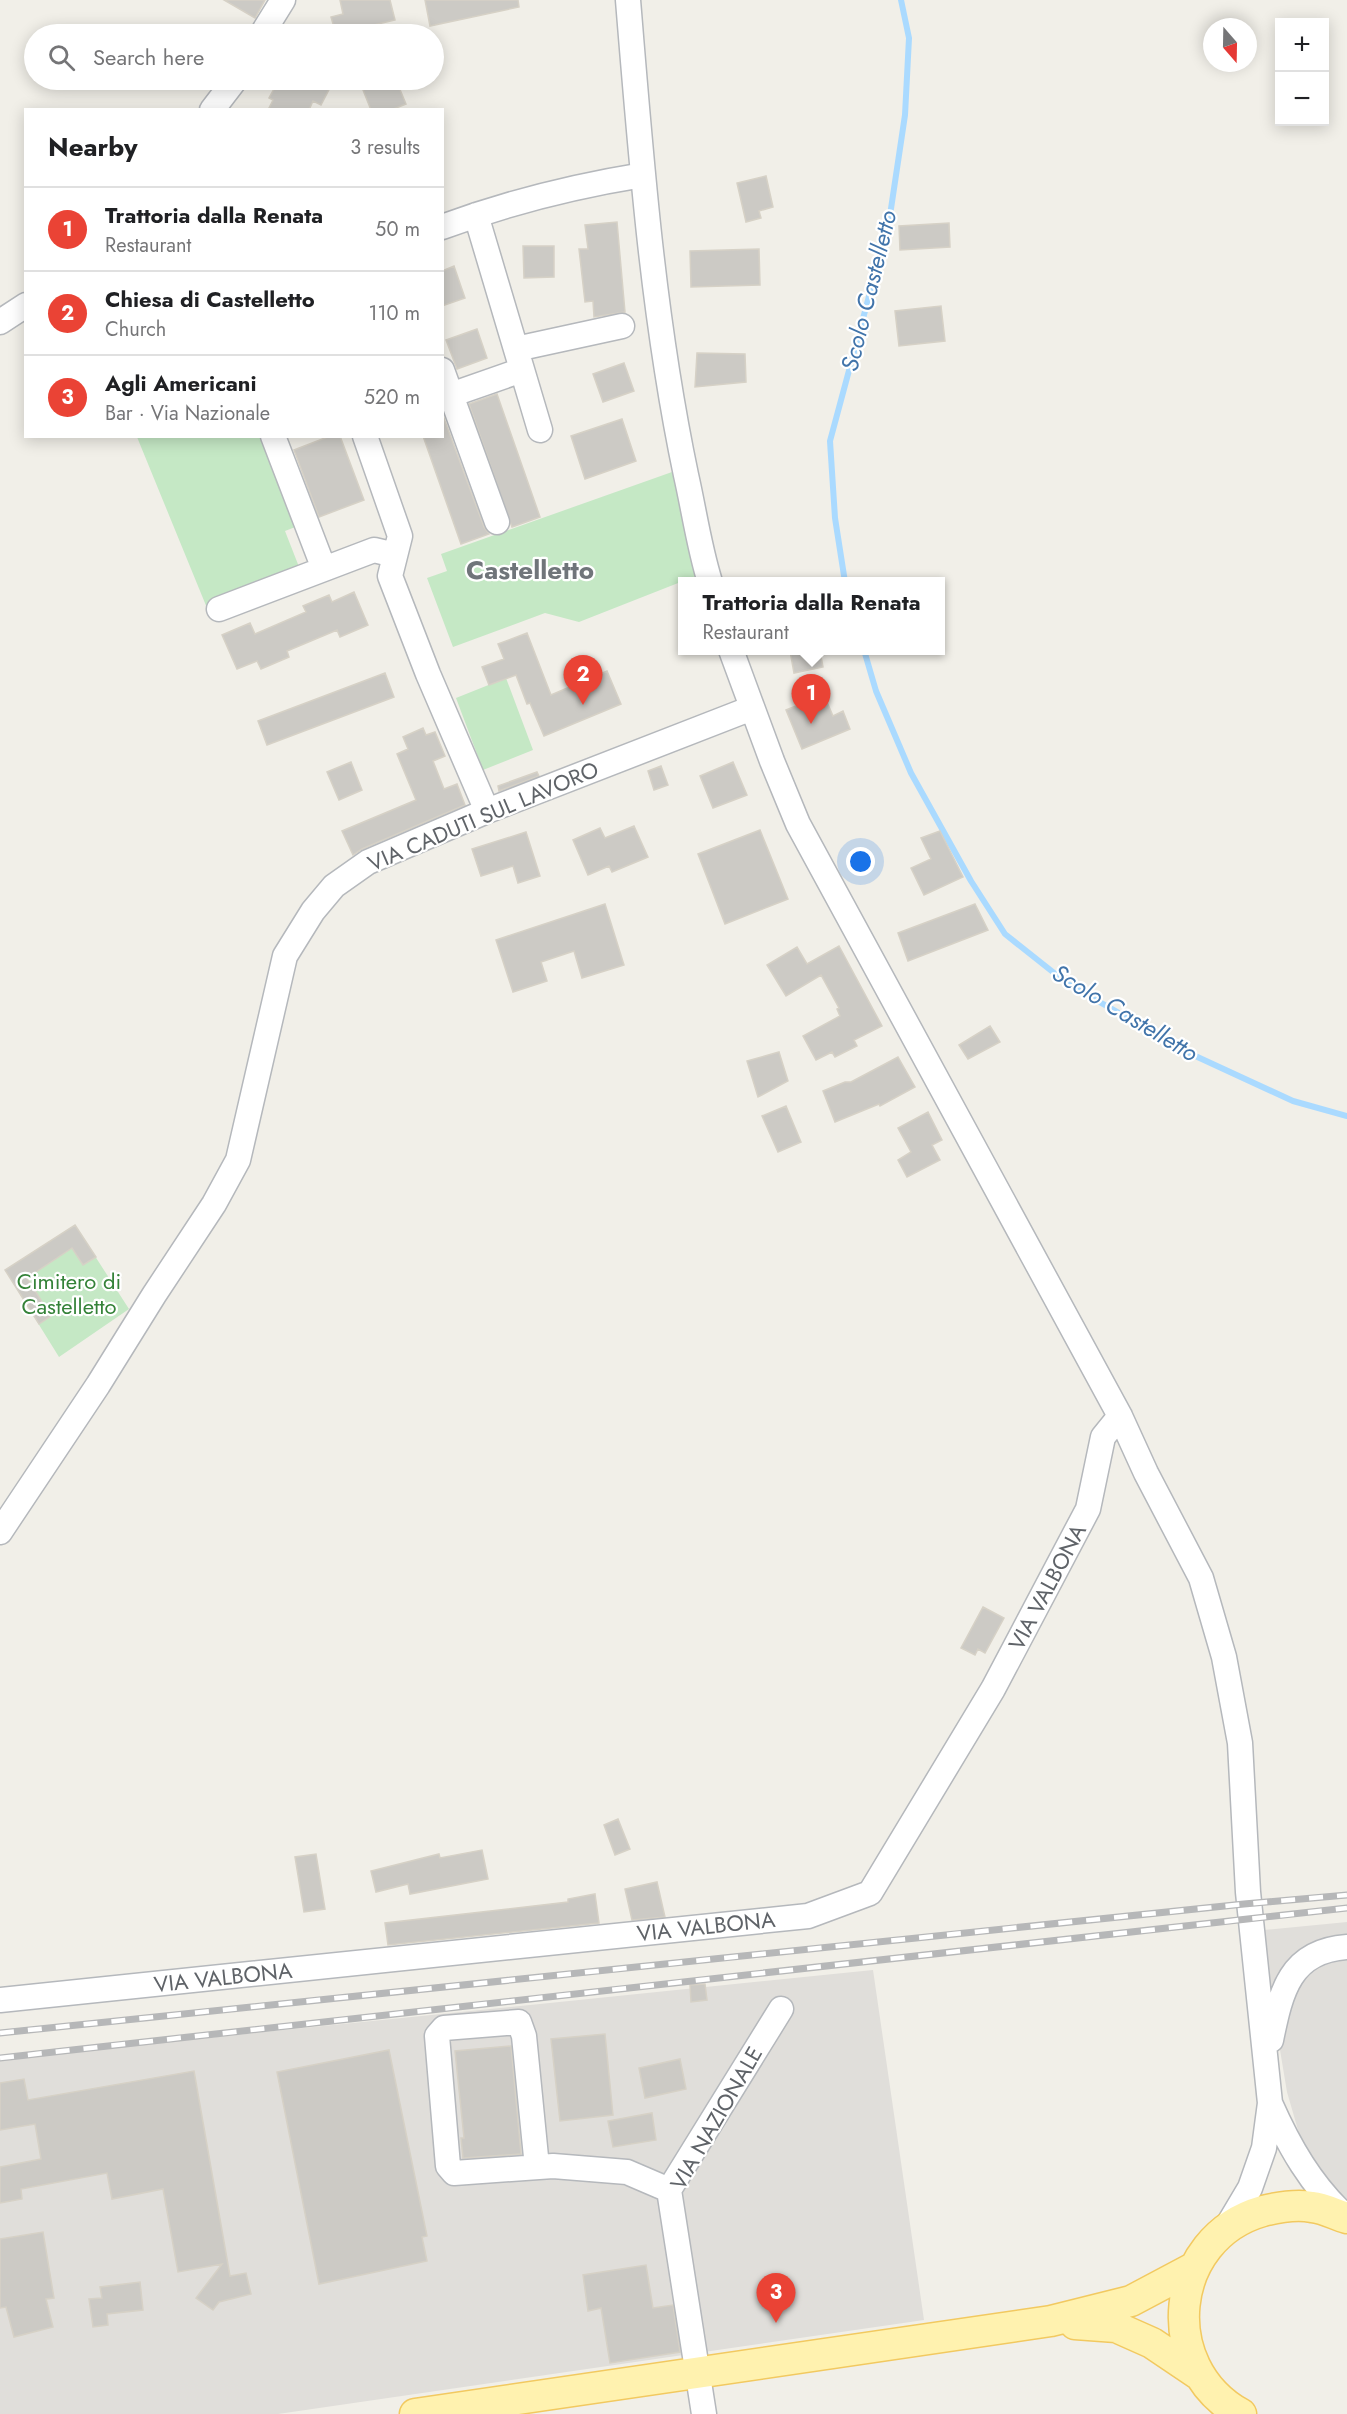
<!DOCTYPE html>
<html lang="en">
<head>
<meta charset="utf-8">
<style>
  :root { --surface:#fff; --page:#f6f6f6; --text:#202124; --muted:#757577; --line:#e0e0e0; --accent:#ea4335 }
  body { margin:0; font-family:Jost,sans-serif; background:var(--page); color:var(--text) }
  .controls { position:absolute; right:18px; top:18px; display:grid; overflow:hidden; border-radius:0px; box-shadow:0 3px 15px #0003 }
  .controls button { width:54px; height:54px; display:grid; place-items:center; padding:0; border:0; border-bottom:2px solid var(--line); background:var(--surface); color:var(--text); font:30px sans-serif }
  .compass { position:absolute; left:1203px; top:18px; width:54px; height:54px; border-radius:50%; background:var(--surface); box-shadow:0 3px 15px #0003; rotate:160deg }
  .you { position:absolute; left:861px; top:862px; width:21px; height:21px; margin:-15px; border:4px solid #fff; border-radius:50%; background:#1a73e8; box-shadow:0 0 0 9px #1a73e833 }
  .badge { display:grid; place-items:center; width:39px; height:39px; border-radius:50%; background:var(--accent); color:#fff; font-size:20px; font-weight:700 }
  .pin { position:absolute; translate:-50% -50px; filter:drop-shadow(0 2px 3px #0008) }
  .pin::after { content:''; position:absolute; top:32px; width:21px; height:18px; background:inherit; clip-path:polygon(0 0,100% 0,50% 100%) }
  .popup { position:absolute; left:678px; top:577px; width:267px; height:78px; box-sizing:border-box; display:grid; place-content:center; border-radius:0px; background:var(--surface); filter:drop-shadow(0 2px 4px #0005); font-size:20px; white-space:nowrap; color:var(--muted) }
  .popup b { font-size:22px; color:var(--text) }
  .popup::after { content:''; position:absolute; left:50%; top:100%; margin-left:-12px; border:12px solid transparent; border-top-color:var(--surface) }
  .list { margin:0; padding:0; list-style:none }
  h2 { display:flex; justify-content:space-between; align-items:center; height:78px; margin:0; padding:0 24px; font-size:26px }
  h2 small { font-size:20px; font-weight:400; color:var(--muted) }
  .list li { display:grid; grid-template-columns:39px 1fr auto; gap:18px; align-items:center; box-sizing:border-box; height:84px; padding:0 24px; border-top:2px solid var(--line) }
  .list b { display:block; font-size:22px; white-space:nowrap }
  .list p { margin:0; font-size:20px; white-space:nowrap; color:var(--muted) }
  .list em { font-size:20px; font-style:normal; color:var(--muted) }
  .icon { flex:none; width:33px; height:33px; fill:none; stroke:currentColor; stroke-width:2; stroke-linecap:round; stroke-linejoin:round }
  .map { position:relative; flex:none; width:1347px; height:2414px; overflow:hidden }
  .search { position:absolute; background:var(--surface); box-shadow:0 3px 15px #0003; left:24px; top:24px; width:420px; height:66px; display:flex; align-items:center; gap:15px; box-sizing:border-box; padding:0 21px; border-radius:33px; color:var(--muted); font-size:22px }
  .panel { position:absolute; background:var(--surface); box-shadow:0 3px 15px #0003; left:24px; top:108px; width:420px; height:330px; border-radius:0px }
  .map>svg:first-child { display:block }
  .industrial { fill:#e0deda }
  .green { fill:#c5e8c5 }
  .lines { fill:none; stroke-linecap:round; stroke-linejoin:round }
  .stream { stroke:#aadaff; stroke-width:6 }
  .building { fill:#cccac5; stroke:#d6d1c6; stroke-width:1.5 }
  .minor-casing { stroke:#b5b8bc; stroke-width:27 }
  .major-casing { stroke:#f2c960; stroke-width:33 }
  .minor { stroke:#fff; stroke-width:24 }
  .major { stroke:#fff2af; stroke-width:30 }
  .rail-casing { stroke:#b6b7b8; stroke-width:7 }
  .rail { stroke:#fff; stroke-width:4.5; stroke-dasharray:14; stroke-linecap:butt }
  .labels { text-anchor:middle; stroke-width:4.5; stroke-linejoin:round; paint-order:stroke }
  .street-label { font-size:22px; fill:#5f6368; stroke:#fff }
  .park-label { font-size:22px; fill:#348238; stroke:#fff }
  .water-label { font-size:24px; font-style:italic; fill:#4174aa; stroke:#fff }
  .quarter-label { font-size:26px; font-weight:bold; fill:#70757a; stroke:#fff }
</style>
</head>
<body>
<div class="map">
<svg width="1347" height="2414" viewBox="0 0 1347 2414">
  <rect width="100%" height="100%" fill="#f1efe8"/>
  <path class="industrial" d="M 1347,1922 L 1347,2205 L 1307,2161 L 1287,2092 L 1271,1996 L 1264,1930 Z
    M 873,1970 L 924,2320 L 278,2414 L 0,2414 L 0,2059 Z"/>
  <path class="green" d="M 137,437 L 270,437 L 303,524 L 285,531 L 301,572 L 207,608 Z
    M 672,472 L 696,576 L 579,622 L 545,613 L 453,647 L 427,578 L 447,571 L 441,554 Z
    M 506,678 L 533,750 L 483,770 L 456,698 Z
    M 75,1225 L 129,1309 L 59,1357 L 5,1270 Z"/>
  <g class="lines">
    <path class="stream" d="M 845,582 L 835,518 L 830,441 L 889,222 L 905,115 L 909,38 L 901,0
      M 864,650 L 876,691 L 911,773 L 971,881 L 1005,934 L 1068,984 L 1191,1054 L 1293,1101 L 1347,1116"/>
  </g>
  <path class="building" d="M 224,0 L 265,0 L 255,18 Z
    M 340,0 L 390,0 L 395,20 L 336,34 L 331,17 L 343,14 Z
    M 425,0 L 518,0 L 519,7 L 430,26 Z
    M 279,80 L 296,87 L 299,80 L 334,80 L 321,105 L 313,101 L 309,110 L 268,110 L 273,100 L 269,98 Z
    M 376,80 L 396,80 L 406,104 L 391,110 L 371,110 L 361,85 Z
    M 766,176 L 773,207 L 759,211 L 761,218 L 746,222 L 737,183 Z
    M 617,222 L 625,312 L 594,317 L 593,301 L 585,302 L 579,249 L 588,249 L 585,225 Z
    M 949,223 L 950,247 L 900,250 L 899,226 Z
    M 523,246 L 554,246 L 554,277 L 524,278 Z
    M 759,249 L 760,285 L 691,287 L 690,251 Z
    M 454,266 L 465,298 L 442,306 L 442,271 Z
    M 941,306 L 945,341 L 899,346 L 895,311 Z
    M 477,329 L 487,358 L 457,369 L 446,340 Z
    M 697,353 L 745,354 L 746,382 L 695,387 Z
    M 624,363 L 634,391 L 603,402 L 593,374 Z
    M 497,394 L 540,517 L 512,527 L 469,404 Z
    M 442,413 L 484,527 L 489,534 L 461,544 L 423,436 L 442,436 Z
    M 622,419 L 636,461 L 585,479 L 571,436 Z
    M 330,436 L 340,436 L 364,500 L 319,517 L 294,450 Z
    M 354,592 L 368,625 L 340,637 L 337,630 L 287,651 L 289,657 L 261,669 L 257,661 L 237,669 L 222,635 L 250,623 L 255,634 L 306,612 L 303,606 L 329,595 L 332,602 Z
    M 527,633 L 551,695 L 607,671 L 621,704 L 544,736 L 530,703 L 527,704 L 516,675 L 489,685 L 482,667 L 504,659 L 498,644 Z
    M 790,651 L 820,651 L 823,667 L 794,673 Z
    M 385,673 L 394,697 L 267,745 L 258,721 Z
    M 824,695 L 833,716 L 843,711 L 850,729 L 802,749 L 786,710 Z
    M 423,728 L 426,735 L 435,732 L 445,756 L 433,761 L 444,789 L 457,784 L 465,805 L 362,849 L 353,855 L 342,831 L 416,800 L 397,754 L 408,749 L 403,737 Z
    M 351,762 L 362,790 L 339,800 L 327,772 Z
    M 733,762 L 747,795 L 713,808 L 700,776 Z
    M 661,766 L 668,785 L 654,790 L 648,771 Z
    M 537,772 L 539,776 L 499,791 L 498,786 Z
    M 634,826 L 648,857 L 612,872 L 609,866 L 588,875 L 573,840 L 600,828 L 605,838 Z
    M 760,830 L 788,899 L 725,924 L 698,854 Z
    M 940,831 L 963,877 L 924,895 L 911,868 L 931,859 L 921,838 Z
    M 526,832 L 540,876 L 518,883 L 513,866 L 481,876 L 472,849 Z
    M 605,904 L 624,965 L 582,978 L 574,951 L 541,962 L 547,981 L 513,992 L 496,940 Z
    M 975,904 L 988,930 L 908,961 L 898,933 Z
    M 839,946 L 882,1026 L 854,1040 L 857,1046 L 835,1057 L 832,1052 L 816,1060 L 803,1036 L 840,1016 L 837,1009 L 839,1008 L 821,975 L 786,996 L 767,965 L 797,947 L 807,964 Z
    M 990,1026 L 1000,1042 L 968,1059 L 959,1045 Z
    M 779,1052 L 788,1081 L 758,1097 L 747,1061 Z
    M 898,1057 L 915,1087 L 880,1106 L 879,1104 L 835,1122 L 823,1091 L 845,1082 L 851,1082 Z
    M 786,1106 L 801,1142 L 778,1152 L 762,1116 Z
    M 928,1112 L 942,1140 L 932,1145 L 940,1160 L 907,1177 L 898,1160 L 911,1152 L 898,1128 Z
    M 75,1225 L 96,1257 L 83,1265 L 72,1248 L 27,1278 L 51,1316 L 39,1324 L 5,1270 Z
    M 983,1607 L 1004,1618 L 985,1653 L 978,1649 L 975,1655 L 961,1648 Z
    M 618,1819 L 630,1849 L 615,1855 L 604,1825 Z
    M 482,1850 L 488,1879 L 410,1894 L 408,1884 L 376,1892 L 371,1871 L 439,1854 L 440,1858 Z
    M 316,1854 L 325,1909 L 304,1912 L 295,1857 Z
    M 657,1882 L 665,1917 L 632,1920 L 625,1889 Z
    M 595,1894 L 599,1923 L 388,1945 L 385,1923 L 568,1902 L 568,1899 Z
    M 705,1984 L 707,2000 L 691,2002 L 690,1985 Z
    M 605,2034 L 613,2115 L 560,2121 L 551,2039 Z
    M 511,2046 L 521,2154 L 463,2158 L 461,2138 L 464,2138 L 455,2051 Z
    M 389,2050 L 427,2236 L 422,2237 L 427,2261 L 319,2284 L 277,2072 Z
    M 680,2059 L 686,2089 L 645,2098 L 639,2068 Z
    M 194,2071 L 230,2276 L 246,2273 L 251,2294 L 219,2302 L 213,2310 L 196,2298 L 222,2264 L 178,2272 L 163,2189 L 112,2199 L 107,2173 L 21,2189 L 22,2199 L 0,2203 L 0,2167 L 41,2159 L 35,2124 L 0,2130 L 0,2083 L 24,2079 L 28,2100 Z
    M 652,2113 L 656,2140 L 613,2147 L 608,2121 Z
    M 43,2232 L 54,2298 L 46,2299 L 53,2327 L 14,2337 L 6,2307 L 0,2308 L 0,2239 Z
    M 646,2265 L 653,2308 L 673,2305 L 680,2352 L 610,2363 L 601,2308 L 588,2311 L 583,2275 Z
    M 140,2282 L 143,2310 L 107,2314 L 108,2325 L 93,2327 L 89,2299 L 102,2298 L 100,2287 Z"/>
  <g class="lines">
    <g class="minor-casing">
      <path id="minor" d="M 628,0 C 641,159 653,318 686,475 C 694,510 699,547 710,582
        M 262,34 L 283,0
        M 212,110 L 235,80
        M 476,215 L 540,430
        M 442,227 C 507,203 575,186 643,175
        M 0,322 L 26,305
        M 516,349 L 622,326
        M 442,370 L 497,522
        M 442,398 L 522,370
        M 273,436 L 324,569
        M 365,436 L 400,536 L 390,576 L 428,674 L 487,811
        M 219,609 L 374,550 L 395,555
        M 731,650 L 772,761 L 798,824 L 1120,1416 L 1146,1473 L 1201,1578 L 1224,1657 L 1240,1743 L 1248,1892 L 1270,2103 L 1264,2148 L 1250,2188 L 1225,2230
        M 0,1532 L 98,1385 L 154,1295 L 214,1204 L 238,1160 L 285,956 L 313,911 L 334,886 L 368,862 L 487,811 L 752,708
        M 0,2000 L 808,1916 L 870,1893 L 993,1689 L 1088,1509 L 1103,1437 L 1120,1416
        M 1271,2040 C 1281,1991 1290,1951 1347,1947
        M 1270,2103 C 1289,2146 1311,2185 1346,2217
        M 537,2167 L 524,2036 L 519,2022 L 444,2028 L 437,2036 L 448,2166 L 454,2173 L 553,2166 L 627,2172 L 669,2190
        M 704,2414 L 669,2190 L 781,2009"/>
    </g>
    <g class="major-casing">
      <path id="major" d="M 1075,2324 L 1116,2327 L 1152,2343 L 1198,2374
        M 415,2414 L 1051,2321 L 1131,2301 L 1195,2267
        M 1241,2414 C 1156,2367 1168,2238 1263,2211 C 1279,2207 1296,2204 1312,2207 C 1324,2208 1336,2215 1347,2218"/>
    </g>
    <use href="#minor" class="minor"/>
    <use href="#major" class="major"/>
    <g class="rail-casing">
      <path id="rail" d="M 0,2033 L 1244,1904 L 1347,1895
        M 0,2058 L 1347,1908"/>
    </g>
    <use href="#rail" class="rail"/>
  </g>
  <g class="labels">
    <g class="street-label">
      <text transform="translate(483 816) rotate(-23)" y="8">VIA CADUTI SUL LAVORO</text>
      <text transform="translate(1047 1587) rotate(-62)" y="8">VIA VALBONA</text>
      <text transform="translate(706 1926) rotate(-6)" y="8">VIA VALBONA</text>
      <text transform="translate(223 1977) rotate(-6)" y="8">VIA VALBONA</text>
      <text transform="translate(716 2118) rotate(-60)" y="8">VIA NAZIONALE</text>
    </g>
    <g class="park-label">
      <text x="69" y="1289">Cimitero di<tspan x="69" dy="25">Castelletto</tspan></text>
    </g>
    <g class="water-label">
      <text transform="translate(869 291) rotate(-76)" y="8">Scolo Castelletto</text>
      <text transform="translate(1125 1013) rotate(31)" y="8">Scolo Castelletto</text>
    </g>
    <g class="quarter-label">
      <text x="530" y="579">Castelletto</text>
    </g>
  </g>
</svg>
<div class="controls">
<button>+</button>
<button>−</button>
</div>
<svg class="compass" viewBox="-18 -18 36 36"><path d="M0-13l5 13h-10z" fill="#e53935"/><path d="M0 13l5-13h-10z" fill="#757577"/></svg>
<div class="you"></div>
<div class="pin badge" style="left:811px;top:724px">1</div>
<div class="popup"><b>Trattoria dalla Renata</b>Restaurant</div>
<div class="pin badge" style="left:583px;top:705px">2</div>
<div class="pin badge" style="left:776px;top:2323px">3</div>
<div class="search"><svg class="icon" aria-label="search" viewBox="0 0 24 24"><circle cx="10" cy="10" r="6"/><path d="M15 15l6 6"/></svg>Search here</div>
<section class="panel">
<h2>Nearby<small>3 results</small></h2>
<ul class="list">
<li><span class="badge">1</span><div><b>Trattoria dalla Renata</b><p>Restaurant</p></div><em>50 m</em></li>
<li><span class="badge">2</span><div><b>Chiesa di Castelletto</b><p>Church</p></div><em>110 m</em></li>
<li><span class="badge">3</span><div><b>Agli Americani</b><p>Bar · Via Nazionale</p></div><em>520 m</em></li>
</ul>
</section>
</div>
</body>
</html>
